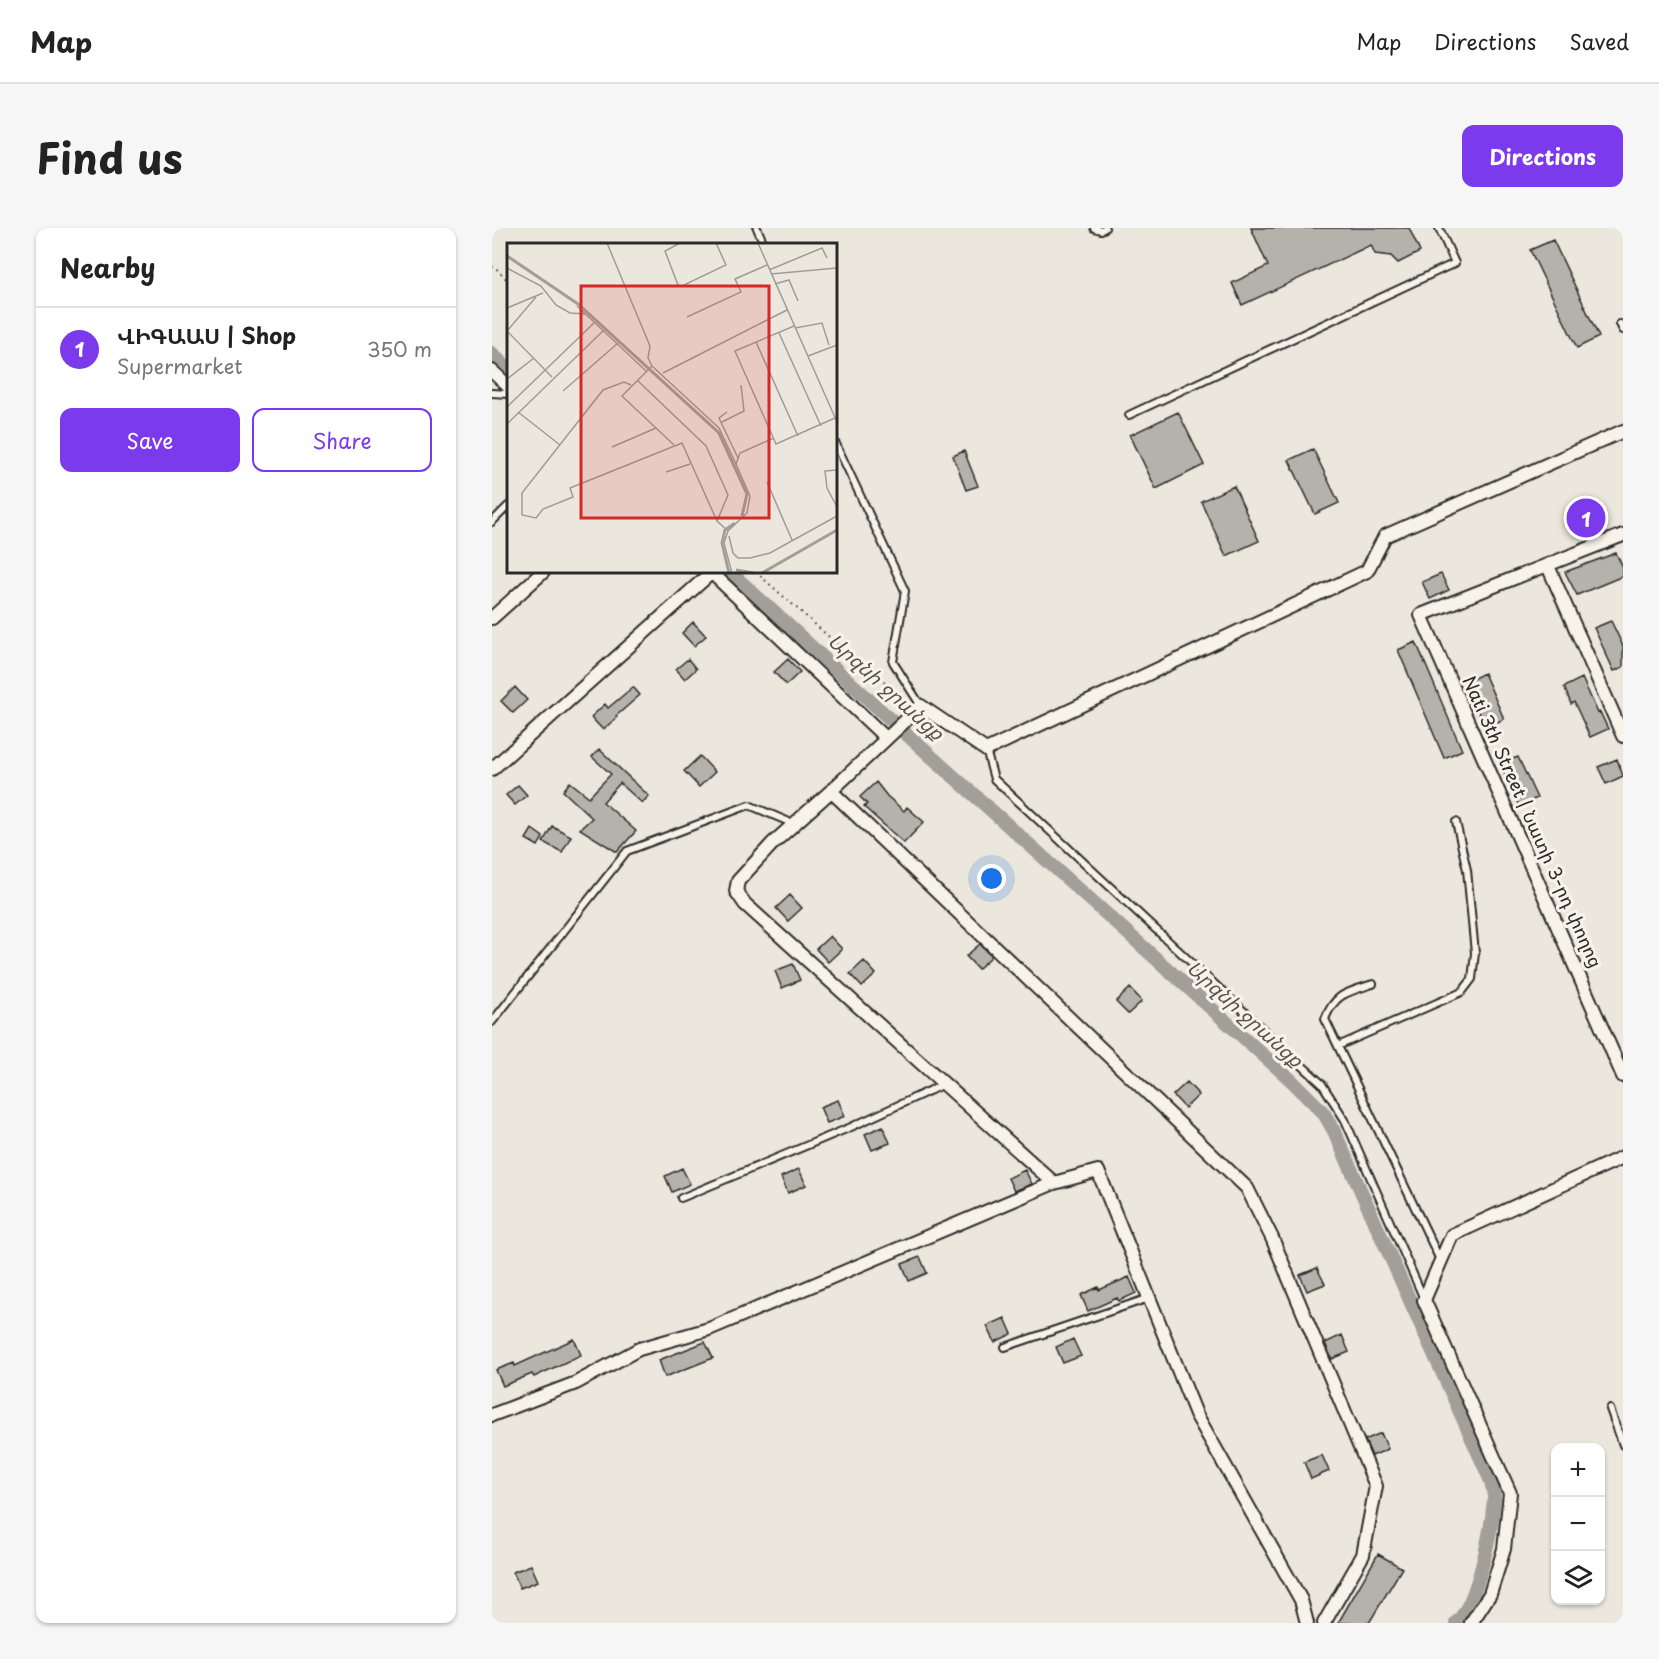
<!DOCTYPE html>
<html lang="en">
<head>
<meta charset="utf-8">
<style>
  :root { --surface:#fff; --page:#f6f6f6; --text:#222; --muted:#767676; --line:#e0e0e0; --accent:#7c3aed }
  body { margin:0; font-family:"Playpen Sans","Noto Sans Armenian",sans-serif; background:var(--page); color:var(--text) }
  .controls { position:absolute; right:18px; bottom:18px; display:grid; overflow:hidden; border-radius:12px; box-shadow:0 2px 4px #0004 }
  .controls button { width:54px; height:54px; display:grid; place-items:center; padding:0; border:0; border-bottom:2px solid var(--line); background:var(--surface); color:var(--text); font:30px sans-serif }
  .you { position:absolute; left:500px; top:651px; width:21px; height:21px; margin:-15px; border:4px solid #fff; border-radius:50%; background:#1a73e8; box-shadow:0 0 0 9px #1a73e833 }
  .badge { display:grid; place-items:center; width:39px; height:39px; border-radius:50%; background:var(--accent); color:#fff; font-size:20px; font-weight:700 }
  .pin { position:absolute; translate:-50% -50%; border:3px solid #fff; box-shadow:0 2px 6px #0006 }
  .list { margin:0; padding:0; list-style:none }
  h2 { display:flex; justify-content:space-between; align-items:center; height:78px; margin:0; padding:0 24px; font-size:26px }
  h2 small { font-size:20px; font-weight:400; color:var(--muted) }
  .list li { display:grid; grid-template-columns:39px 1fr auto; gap:18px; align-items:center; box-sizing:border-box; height:84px; padding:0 24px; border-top:2px solid var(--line) }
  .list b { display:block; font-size:22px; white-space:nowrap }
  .list p { margin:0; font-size:20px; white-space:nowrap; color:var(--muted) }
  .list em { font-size:20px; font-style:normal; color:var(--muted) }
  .actions { display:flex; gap:12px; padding:18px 24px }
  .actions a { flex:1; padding:14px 0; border:2px solid var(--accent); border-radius:12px; text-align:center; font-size:21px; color:var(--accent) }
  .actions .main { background:var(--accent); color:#fff }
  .icon { flex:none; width:33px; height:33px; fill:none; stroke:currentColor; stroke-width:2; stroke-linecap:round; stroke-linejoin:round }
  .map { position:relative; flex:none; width:1131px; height:1395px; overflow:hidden; border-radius:12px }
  header { display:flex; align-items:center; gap:36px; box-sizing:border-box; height:84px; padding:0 30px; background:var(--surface); border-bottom:2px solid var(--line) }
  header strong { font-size:28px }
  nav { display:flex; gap:33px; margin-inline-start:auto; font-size:21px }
  .intro { display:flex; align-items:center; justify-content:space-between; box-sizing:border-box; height:144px; padding:0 36px }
  h1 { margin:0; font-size:42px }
  .button { padding:15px 27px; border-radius:12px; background:var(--accent); color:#fff; font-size:21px; font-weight:700 }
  main { display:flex; gap:36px; padding:0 36px }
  aside { flex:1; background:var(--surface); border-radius:12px; box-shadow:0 2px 4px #0004 }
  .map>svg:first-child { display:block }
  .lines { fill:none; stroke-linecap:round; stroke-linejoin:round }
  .canal { stroke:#a29f98; stroke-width:14 }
  .building { fill:#b5b2ab; stroke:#2b2b2b; stroke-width:1.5 }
  .service-casing { stroke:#2b2b2b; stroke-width:10 }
  .minor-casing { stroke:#2b2b2b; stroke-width:16 }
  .path { stroke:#2b2b2b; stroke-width:2; stroke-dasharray:1.5 4.5; stroke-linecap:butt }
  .service { stroke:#f7f3e8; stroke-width:6 }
  .minor { stroke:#f7f3e8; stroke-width:12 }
  .labels { text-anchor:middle; stroke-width:6; stroke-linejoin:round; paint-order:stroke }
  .street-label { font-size:18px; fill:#2b2b2b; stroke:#f7f3e8 }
  .water-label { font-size:20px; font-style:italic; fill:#555451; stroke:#f7f3e8 }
  .inset-river { fill:none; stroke:#a29f98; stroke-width:3 }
  .inset-road { fill:none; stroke:#9e9c96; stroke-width:1.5 }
  .view { fill:#d62828; fill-opacity:0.15; stroke:#d62828; stroke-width:3 }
  .inset-edge { fill:none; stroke:#2b2b2b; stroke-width:3 }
</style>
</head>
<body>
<header>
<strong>Map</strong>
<nav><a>Map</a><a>Directions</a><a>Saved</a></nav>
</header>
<div class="intro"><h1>Find us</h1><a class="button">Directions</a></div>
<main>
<aside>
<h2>Nearby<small></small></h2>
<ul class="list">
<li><span class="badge">1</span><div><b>ՎԻԳԱԱՍ | Shop</b><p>Supermarket</p></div><em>350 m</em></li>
</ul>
<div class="actions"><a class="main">Save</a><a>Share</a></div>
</aside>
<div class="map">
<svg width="1131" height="1395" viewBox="0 0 1131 1395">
  <rect width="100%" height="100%" fill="#ebe7dd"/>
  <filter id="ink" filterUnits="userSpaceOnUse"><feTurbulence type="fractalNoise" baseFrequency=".0167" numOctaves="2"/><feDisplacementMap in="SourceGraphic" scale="12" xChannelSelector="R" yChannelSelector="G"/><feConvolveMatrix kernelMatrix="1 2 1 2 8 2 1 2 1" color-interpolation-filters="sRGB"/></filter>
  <g filter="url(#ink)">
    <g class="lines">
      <path class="canal" d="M 0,125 L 16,140
        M 238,344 L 411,503 L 800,853 L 831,884 L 842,903 L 998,1251 C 1000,1257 1002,1264 1002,1270 C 1000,1300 986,1375 964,1395"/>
    </g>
    <path class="building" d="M 759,0 L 917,0 L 928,24 L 906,35 L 899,28 L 883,26 L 879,17 L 750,77 L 740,55 L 776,38 Z
      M 1061,12 L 1107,109 L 1085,120 L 1038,22 Z
      M 686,184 L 712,237 L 664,261 L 638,207 Z
      M 821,221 L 847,275 L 823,286 L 797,232 Z
      M 472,223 L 486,258 L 474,262 L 461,228 Z
      M 742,258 L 767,313 L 734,328 L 709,273 Z
      M 1124,325 L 1131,340 L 1131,348 L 1085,367 L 1073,344 Z
      M 949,346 L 957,362 L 938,371 L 930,354 Z
      M 1119,393 L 1131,418 L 1131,439 L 1122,443 L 1102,400 Z
      M 201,394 L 214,408 L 202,418 L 190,405 Z
      M 924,414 L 970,522 L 952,530 L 906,422 Z
      M 196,431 L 204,441 L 193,451 L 184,441 Z
      M 296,431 L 308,444 L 294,457 L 282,444 Z
      M 992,445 L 1012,491 L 993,500 L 974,454 Z
      M 1090,450 L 1106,485 L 1108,484 L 1116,501 L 1098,509 L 1082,474 L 1079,476 L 1072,459 Z
      M 23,459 L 35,472 L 21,485 L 9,473 Z
      M 141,459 L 148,467 L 124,488 L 125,489 L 111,502 L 99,489 L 113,476 L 116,480 Z
      M 107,521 L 157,568 L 150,575 L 128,555 L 111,574 L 144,603 L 125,624 L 88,601 L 100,590 L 71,563 L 78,554 L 97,569 L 119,546 L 100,529 Z
      M 208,528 L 223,544 L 207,559 L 192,543 Z
      M 1026,529 L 1045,570 L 1027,578 L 1008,536 Z
      M 1125,531 L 1131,548 L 1114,556 L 1106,539 Z
      M 384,554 L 395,568 L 412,583 L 415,579 L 432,594 L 412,615 L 372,579 L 375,576 L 368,569 Z
      M 26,557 L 35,567 L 23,577 L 14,567 Z
      M 60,598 L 79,608 L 70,624 L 51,614 Z
      M 40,601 L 51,609 L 46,618 L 34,611 Z
      M 298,667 L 310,680 L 296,693 L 284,680 Z
      M 338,708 L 350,721 L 336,734 L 324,721 Z
      M 488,716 L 500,728 L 486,741 L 474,728 Z
      M 372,733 L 384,746 L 370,759 L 358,746 Z
      M 301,736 L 308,752 L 290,760 L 283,743 Z
      M 638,760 L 650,773 L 636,786 L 624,774 Z
      M 695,854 L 707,867 L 693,880 L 681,867 Z
      M 346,872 L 353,888 L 335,895 L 328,879 Z
      M 391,898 L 398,915 L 380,922 L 373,906 Z
      M 190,940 L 198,956 L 180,964 L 173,948 Z
      M 307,941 L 314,957 L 296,965 L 289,949 Z
      M 533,942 L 540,956 L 522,963 L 516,950 Z
      M 428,1029 L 435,1045 L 417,1053 L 410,1036 Z
      M 825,1040 L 833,1056 L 815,1063 L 808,1047 Z
      M 637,1049 L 644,1065 L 627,1073 L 625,1070 L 596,1083 L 589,1067 L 606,1059 L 607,1062 Z
      M 513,1090 L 520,1106 L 503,1114 L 495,1098 Z
      M 850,1107 L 857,1124 L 840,1131 L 833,1115 Z
      M 82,1111 L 89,1127 L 42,1149 L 40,1146 L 11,1158 L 4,1142 L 22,1135 L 23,1138 Z
      M 581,1111 L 589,1128 L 571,1135 L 564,1119 Z
      M 213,1114 L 221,1130 L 173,1149 L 167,1132 Z
      M 889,1205 L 896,1221 L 880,1228 L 873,1212 Z
      M 830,1227 L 837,1243 L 819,1251 L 812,1234 Z
      M 886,1326 L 910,1340 L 877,1395 L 846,1395 Z
      M 39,1337 L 46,1353 L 28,1360 L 21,1344 Z"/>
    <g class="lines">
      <g class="service-casing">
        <path id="service" d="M 265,0 L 272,16
          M 602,0 L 609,2 L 613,0
          M 1128,96 L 1131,102
          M 0,165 L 16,166
          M 637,187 L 963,35 L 947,0
          M 344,216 L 413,363 L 401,434 L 429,478
          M 0,294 L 16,278
          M 494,522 L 502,551 L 830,856 L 853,892 L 932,1071
          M 881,756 C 856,764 843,765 833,791 L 948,1032
          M 0,794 L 135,623 L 257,577 L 302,596
          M 846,818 L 970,764 L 980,751 L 983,725 L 975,642 L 964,594
          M 189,970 L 359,899 L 452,856
          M 513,1119 L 657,1070
          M 1118,1181 L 1131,1217"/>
      </g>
      <g class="minor-casing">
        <path id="minor" d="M 0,143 L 16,158
          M 1131,307 L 929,387 L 1131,848
          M 1056,338 L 1131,508
          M 219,344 L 394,510
          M 0,390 L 51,344
          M 0,541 L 220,344
          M 339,563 L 755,960 L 780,1010 L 884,1258 L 871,1327 L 832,1395
          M 562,955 L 253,676 L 244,663 L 246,653 L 281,615 L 339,563 L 429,478 L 494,522 L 875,343 L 893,308 L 1131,203
          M 0,1187 L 84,1155 L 147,1121 L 217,1101 L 562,955 L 606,943 L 704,1186 L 809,1372 L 815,1395
          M 979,1395 L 998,1366 L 1012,1321 L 1018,1265 L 932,1072 L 960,1007 L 1131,929"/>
      </g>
      <path class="path" d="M 0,39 L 2,38 L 16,53
        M 264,344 L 371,439 L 409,465"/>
      <use href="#service" class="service"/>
      <use href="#minor" class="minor"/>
    </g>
  </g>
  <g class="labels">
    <g class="street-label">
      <text transform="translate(1040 594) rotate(66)" y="6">Nati 3th Street | Նատի 3-րդ փողոց</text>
    </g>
    <g class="water-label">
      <text transform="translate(394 459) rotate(42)" y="7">Արզնի ջրանցք</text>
      <text transform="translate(753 786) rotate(42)" y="7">Արզնի ջրանցք</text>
    </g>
  </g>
  <g transform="translate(15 15)">
    <rect width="330" height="330" fill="#ebe7dd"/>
    <path class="inset-river" d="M 0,13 L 71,61 L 212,190 L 240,251 L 235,273M 229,327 L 247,330M 222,330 L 215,300 L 218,287 L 228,280M 255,330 L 330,287"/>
    <path class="inset-road" d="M 100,0 L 143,103 L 141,115 L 145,123M 173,0 L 158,8 L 171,42 L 175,43 L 219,22 L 209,0M 251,0 L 330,179M 0,25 L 34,43 L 49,62 L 63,70 L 78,71M 262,27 L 315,5 L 320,15M 264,31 L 330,25M 268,41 L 282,37 L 291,58M 70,63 L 139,128M 0,65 L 36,50M 180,74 L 234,49 L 228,36 L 260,22M 287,83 L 228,108 L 269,201 L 328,175M 288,85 L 315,80 L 322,102M 0,88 L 45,134M 0,88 L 29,54M 272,90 L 314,183M 249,99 L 291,193M 301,113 L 330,102M 156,130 L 280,67M 0,136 L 27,115M 130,137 L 199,203 L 221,252 L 210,278M 124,142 L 117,139 L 96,147 L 15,250 L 15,272 L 29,275 L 36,266 L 66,254 L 63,245 L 175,200 L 210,278 L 221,288M 56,148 L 111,100M 0,164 L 88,79M 11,169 L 53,202M 220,169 L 212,175 L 231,215M 215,179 L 237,168 L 234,142M 0,181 L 97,87M 167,202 L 115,153 L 145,123 L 212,185 L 229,221M 105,204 L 149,185M 330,227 L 318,228 L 320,245 L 330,264M 159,229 L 183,221M 260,239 L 285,297M 222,293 L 226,310 L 231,315 L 243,315 L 263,310 L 330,273M 225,330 L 217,300 L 221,288 L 240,270 L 243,253 L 229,221 L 233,210 L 267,195"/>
    <path class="view" d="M 74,43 L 262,43 L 262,275 L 74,275 Z"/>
    <rect width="330" height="330" class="inset-edge"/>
  </g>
</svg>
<div class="controls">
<button>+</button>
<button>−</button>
<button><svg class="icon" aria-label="layers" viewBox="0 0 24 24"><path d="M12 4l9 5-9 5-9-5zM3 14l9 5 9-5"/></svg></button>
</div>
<div class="you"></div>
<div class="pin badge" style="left:1094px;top:290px">1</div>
</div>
</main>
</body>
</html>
